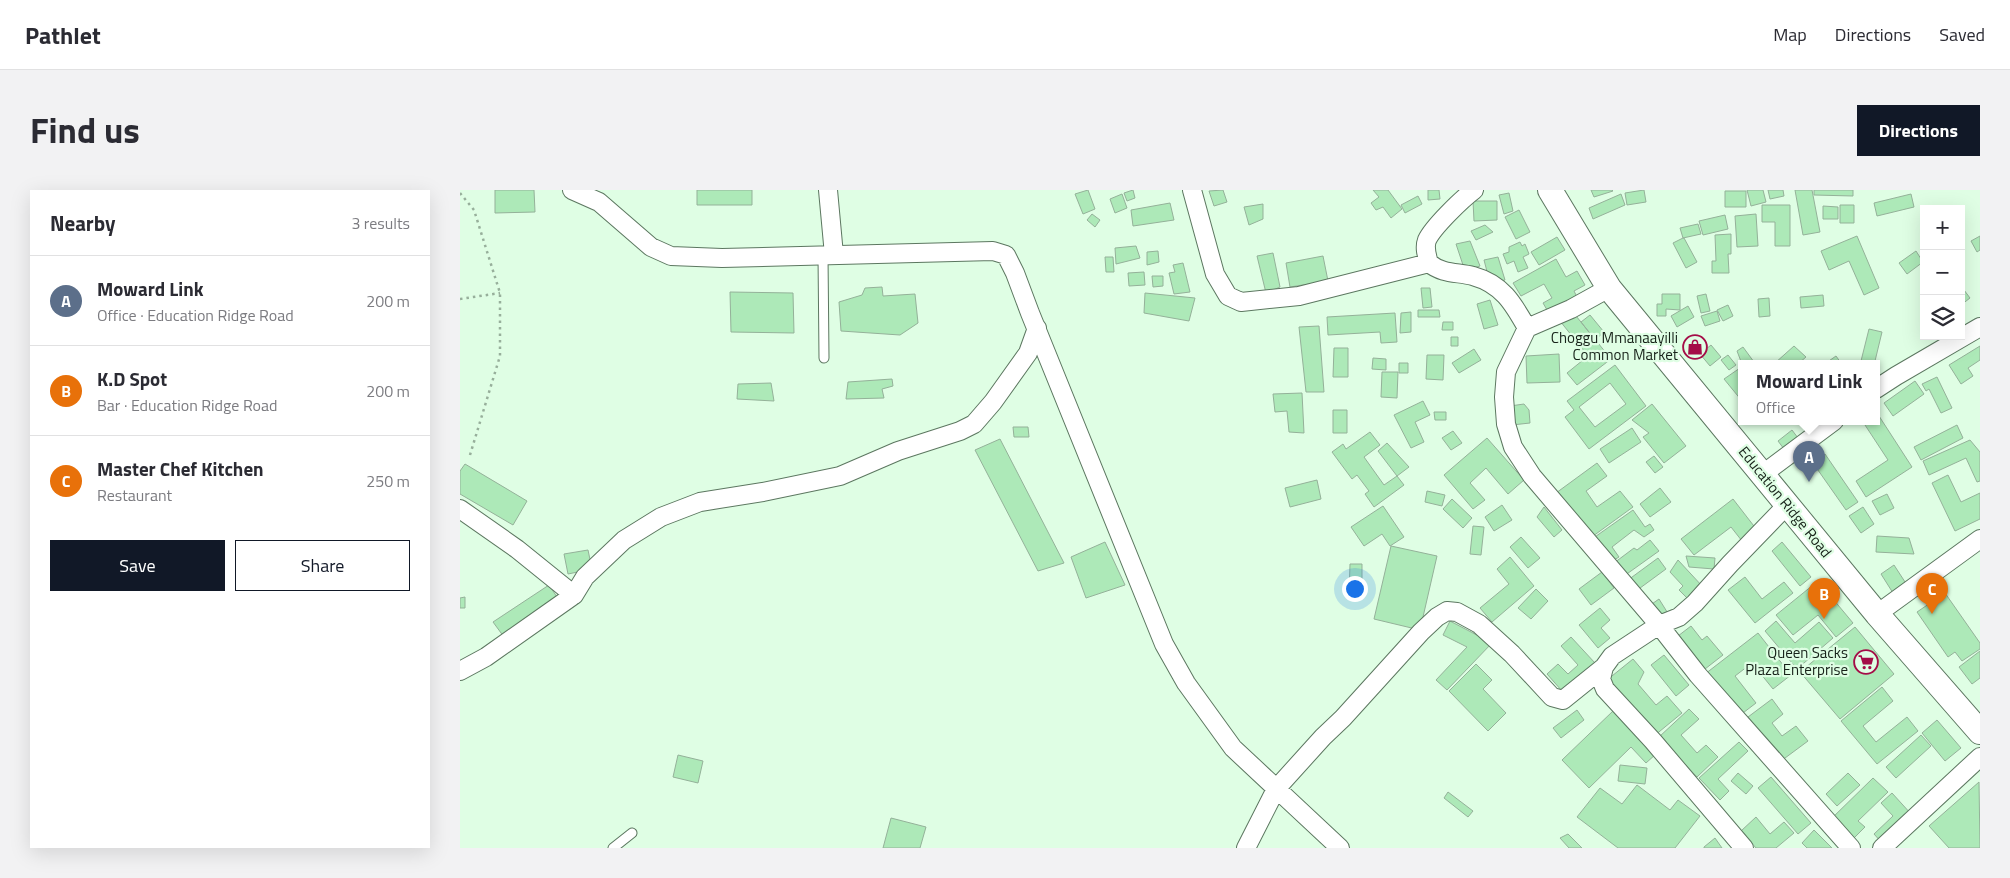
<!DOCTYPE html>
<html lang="en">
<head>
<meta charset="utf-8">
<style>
  :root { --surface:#fff; --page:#f2f2f3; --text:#2b2b33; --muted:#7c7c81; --line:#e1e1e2; --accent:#111827 }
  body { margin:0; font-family:"Titillium Web",sans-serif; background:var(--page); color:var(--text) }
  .controls { position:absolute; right:15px; top:15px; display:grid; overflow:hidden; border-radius:0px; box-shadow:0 5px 20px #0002 }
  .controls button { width:45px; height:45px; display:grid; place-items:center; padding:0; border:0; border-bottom:1px solid var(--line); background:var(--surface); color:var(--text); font:25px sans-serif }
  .you { position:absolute; left:894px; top:398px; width:18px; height:18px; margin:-12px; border:4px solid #fff; border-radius:50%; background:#1a73e8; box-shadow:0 0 0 8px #1a73e833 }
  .badge { display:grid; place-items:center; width:32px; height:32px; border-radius:50%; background:var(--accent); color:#fff; font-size:16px; font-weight:700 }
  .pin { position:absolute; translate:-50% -41px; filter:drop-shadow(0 1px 2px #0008) }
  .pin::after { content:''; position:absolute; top:26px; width:18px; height:15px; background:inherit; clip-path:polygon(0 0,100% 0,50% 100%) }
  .popup { position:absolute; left:1278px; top:170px; width:142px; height:65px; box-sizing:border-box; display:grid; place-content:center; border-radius:0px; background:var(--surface); filter:drop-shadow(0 1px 4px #0005); font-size:16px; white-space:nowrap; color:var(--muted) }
  .popup b { font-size:19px; color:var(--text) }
  .popup::after { content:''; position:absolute; left:50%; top:100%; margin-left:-10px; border:10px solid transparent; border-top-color:var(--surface) }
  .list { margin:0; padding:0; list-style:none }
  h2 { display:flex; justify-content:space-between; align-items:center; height:65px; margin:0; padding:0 20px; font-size:21px }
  h2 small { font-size:16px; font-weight:400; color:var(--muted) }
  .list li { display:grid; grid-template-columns:32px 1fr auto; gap:15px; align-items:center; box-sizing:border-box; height:90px; padding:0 20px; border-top:1px solid var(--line) }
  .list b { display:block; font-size:19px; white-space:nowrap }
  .list p { margin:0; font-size:16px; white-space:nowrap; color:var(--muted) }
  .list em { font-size:16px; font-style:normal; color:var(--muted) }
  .actions { display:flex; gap:10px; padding:15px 20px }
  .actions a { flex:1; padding:11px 0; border:1px solid var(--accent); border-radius:0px; text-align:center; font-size:18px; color:var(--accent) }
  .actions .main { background:var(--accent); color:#fff }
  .icon { flex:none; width:28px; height:28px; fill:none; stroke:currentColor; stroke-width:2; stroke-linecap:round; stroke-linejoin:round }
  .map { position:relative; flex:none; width:1520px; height:658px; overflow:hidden; border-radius:0px }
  header { display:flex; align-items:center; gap:30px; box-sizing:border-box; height:70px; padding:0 25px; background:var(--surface); border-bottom:1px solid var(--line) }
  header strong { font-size:24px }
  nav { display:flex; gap:28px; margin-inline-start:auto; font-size:18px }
  .intro { display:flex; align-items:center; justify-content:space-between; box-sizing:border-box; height:120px; padding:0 30px }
  h1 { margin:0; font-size:35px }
  .button { padding:12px 22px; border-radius:0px; background:var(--accent); color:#fff; font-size:18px; font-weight:700 }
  main { display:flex; gap:30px; padding:0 30px }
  aside { flex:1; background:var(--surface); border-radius:0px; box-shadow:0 5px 20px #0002 }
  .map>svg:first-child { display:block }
  .building { fill:#ade9b8; stroke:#94b199; fill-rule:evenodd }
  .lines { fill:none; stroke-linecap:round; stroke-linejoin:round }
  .service-casing { stroke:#5c7760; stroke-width:11 }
  .minor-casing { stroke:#5c7760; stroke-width:20 }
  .secondary-casing { stroke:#5c7760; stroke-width:26 }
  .path { stroke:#97af9b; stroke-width:2.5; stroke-dasharray:2.5 4; stroke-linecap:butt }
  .service { stroke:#fff; stroke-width:9 }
  .minor { stroke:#fff; stroke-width:18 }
  .secondary { stroke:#fff; stroke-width:24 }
  .labels { text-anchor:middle; stroke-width:4.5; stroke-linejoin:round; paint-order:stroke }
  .poi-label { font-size:15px; fill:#172219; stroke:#dffee4; text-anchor:end }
  .street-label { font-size:15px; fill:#172219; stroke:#dffee4 }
</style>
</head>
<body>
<header>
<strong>Pathlet</strong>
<nav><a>Map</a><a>Directions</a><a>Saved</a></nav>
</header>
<div class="intro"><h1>Find us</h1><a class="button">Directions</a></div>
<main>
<aside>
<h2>Nearby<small>3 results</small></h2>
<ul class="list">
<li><span class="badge" style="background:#5c6f8a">A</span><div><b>Moward Link</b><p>Office · Education Ridge Road</p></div><em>200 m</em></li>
<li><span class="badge" style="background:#e8710a">B</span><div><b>K.D Spot</b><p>Bar · Education Ridge Road</p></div><em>200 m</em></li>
<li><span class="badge" style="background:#e8710a">C</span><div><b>Master Chef Kitchen</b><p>Restaurant</p></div><em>250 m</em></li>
</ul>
<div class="actions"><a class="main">Save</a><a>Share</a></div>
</aside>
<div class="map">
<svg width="1520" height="658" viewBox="0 0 1520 658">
  <rect width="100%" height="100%" fill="#dffee4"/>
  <path class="building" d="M 35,0 L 74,0 L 75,22 L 35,23 Z
    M 237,0 L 292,0 L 292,15 L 237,15 Z
    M 628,0 L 635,19 L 623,24 L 615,4 Z
    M 673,0 L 675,8 L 667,11 L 664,3 Z
    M 763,0 L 767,12 L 754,16 L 749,1 Z
    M 913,0 L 928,0 L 942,19 L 931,28 L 923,17 L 916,20 L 911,13 L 919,7 Z
    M 968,0 L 979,0 L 980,9 L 968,10 Z
    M 1131,0 L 1152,0 L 1153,1 L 1134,7 Z
    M 1184,0 L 1186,12 L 1167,15 L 1165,3 Z
    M 1287,0 L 1303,0 L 1306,12 L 1291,16 Z
    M 1308,0 L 1323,0 L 1324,6 L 1310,9 Z
    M 1335,0 L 1352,0 L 1360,42 L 1343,45 Z
    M 1354,0 L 1393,0 L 1393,6 L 1354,5 Z
    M 1265,1 L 1286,1 L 1286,17 L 1265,17 Z
    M 1049,3 L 1053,21 L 1044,24 L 1039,5 Z
    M 662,4 L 667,18 L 655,23 L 650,9 Z
    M 1161,4 L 1165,15 L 1133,29 L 1129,18 Z
    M 1451,4 L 1454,17 L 1417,26 L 1414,13 Z
    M 958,6 L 962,14 L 945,23 L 941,15 Z
    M 1013,11 L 1037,11 L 1037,30 L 1014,31 Z
    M 710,13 L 714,30 L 673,36 L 671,20 Z
    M 803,14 L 803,29 L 789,35 L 784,17 Z
    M 1302,15 L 1330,15 L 1330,56 L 1315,56 L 1315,32 L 1302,32 Z
    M 1380,15 L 1394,15 L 1394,33 L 1380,33 Z
    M 1363,16 L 1378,17 L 1378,29 L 1363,29 Z
    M 1059,20 L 1070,42 L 1056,49 L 1045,27 Z
    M 632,24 L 640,30 L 635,37 L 627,30 Z
    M 1296,24 L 1298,56 L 1277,57 L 1275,26 Z
    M 1265,25 L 1268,39 L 1243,45 L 1239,31 Z
    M 1238,34 L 1241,44 L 1223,48 L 1220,38 Z
    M 1025,35 L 1033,42 L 1016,50 L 1011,41 Z
    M 1271,44 L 1271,64 L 1268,64 L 1269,83 L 1252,83 L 1252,71 L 1256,71 L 1255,45 Z
    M 1397,46 L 1419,98 L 1404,105 L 1389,71 L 1369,80 L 1361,61 Z
    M 1520,46 L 1520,60 L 1517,62 L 1511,51 Z
    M 1097,47 L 1105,60 L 1079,75 L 1071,62 Z
    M 1223,48 L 1224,48 L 1237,72 L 1226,78 L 1213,53 Z
    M 1010,51 L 1020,76 L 1005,81 L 996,54 Z
    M 1060,52 L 1062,56 L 1065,54 L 1069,64 L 1063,67 L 1068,78 L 1058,82 L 1054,71 L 1047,74 L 1043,64 L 1049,62 L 1049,57 Z
    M 676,56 L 680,68 L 656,74 L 655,58 Z
    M 698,61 L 699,72 L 687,75 L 687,62 Z
    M 1456,61 L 1463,72 L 1447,84 L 1439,73 Z
    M 813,63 L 820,97 L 806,103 L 797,66 Z
    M 863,66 L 868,91 L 830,97 L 826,73 Z
    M 645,67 L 653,67 L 654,82 L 646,82 Z
    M 1038,67 L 1045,90 L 1030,93 L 1024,70 Z
    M 1096,69 L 1106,87 L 1117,81 L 1125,95 L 1114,101 L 1118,109 L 1090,125 L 1083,113 L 1092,108 L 1084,94 L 1061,106 L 1053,93 Z
    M 723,73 L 730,102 L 714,104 L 709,83 L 715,82 L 713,75 Z
    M 684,82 L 685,95 L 669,96 L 668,83 Z
    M 692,86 L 703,86 L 703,96 L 693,97 Z
    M 1501,96 L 1510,108 L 1501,115 Z
    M 422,97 L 423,106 L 455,104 L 458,133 L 440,145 L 381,141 L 379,112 L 402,105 L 405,98 Z
    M 961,98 L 970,98 L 972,117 L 963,118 Z
    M 270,102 L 333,103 L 334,143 L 271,142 Z
    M 685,103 L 735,108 L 729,131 L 684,123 Z
    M 1202,104 L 1220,104 L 1220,120 L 1206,119 L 1206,126 L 1197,126 L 1197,114 L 1202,114 Z
    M 1246,104 L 1250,121 L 1241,123 L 1237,106 Z
    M 1363,105 L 1364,116 L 1341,118 L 1340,107 Z
    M 1309,108 L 1310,126 L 1299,127 L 1298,109 Z
    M 1030,110 L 1038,135 L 1024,139 L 1017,114 Z
    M 1268,115 L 1273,126 L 1263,131 L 1257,120 Z
    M 1228,116 L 1234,127 L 1217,137 L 1211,126 Z
    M 958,120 L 979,120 L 980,127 L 958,127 Z
    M 1112,121 L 1151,169 L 1117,195 L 1107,183 L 1128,166 L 1100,131 Z
    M 1257,121 L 1260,131 L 1245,136 L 1241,126 Z
    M 951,122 L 951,142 L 940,143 L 941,123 Z
    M 935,123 L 937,152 L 921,153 L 920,142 L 868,145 L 867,127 Z
    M 1130,125 L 1144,142 L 1135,150 L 1121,132 Z
    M 983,132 L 993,132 L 993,140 L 982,140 Z
    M 859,136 L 864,202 L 846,202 L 839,137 Z
    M 1409,139 L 1422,142 L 1415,171 L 1401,171 Z
    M 991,147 L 998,147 L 998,156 L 991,156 Z
    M 1251,155 L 1261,167 L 1250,176 L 1240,164 Z
    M 1334,156 L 1346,167 L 1339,173 L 1315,173 Z
    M 1520,156 L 1520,170 L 1508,178 L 1513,186 L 1501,194 L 1489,175 Z
    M 1283,157 L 1294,172 L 1291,173 L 1282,174 L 1277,161 Z
    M 874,158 L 888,158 L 888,187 L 873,187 Z
    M 1014,159 L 1021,170 L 999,183 L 992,173 Z
    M 1099,164 L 1100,192 L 1067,193 L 1066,166 Z
    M 967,165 L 984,165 L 983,190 L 966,189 Z
    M 1268,165 L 1276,175 L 1269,180 L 1261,170 Z
    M 1376,166 L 1381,173 L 1366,173 Z
    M 913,168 L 926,169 L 926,180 L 912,179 Z
    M 939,173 L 948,173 L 948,183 L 939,183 Z
    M 1155,175 L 1186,216 L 1129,259 L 1105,227 L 1114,220 L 1107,211 ZM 1150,193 L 1166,214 L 1135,237 L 1119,217 Z
    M 1280,178 L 1282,181 L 1282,211 L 1264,189 Z
    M 922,182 L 938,182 L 937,208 L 921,207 Z
    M 1477,187 L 1492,218 L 1481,223 L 1469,199 L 1466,201 L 1462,194 Z
    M 432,189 L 433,196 L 422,199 L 424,208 L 386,209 L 388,192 Z
    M 1455,191 L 1464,204 L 1433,226 L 1424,213 Z
    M 311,193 L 314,211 L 277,209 L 278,194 Z
    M 842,203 L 844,243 L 829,242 L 827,221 L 815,222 L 813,204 Z
    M 963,211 L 970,225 L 955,232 L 964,252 L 951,258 L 934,225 Z
    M 1064,214 L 1069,220 L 1070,233 L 1052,235 L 1050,216 Z
    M 1192,214 L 1226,256 L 1204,273 L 1183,247 L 1189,243 L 1172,230 Z
    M 873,220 L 887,220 L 887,243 L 873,243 Z
    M 974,222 L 986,222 L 986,230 L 975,230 Z
    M 1419,226 L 1452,277 L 1406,307 L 1396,291 L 1428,270 L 1405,235 L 1411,231 L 1416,231 L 1416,227 Z
    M 1497,235 L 1503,248 L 1461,270 L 1454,257 Z
    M 553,237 L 568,237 L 569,247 L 554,247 Z
    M 1172,238 L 1181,252 L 1149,273 L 1140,259 Z
    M 1332,240 L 1338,248 L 1324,259 L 1318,251 Z
    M 993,241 L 1002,253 L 991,260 L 982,248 Z
    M 910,242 L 920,255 L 904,267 L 924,295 L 937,286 L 944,295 L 914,317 L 905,304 L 909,301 L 897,285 L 892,289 L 872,262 L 883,254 L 886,259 Z
    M 1027,248 L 1064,290 L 1048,304 L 1026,278 L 1010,293 L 1025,310 L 1013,319 L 984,285 Z
    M 540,249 L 604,373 L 578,381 L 515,260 Z
    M 1510,250 L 1520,262 L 1520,291 L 1517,292 L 1506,268 L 1469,285 L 1463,271 Z
    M 927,253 L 949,277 L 937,286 L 918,261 Z
    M 1365,264 L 1398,312 L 1386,320 L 1353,273 Z
    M 1194,266 L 1203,277 L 1195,283 L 1186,272 Z
    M 1137,273 L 1147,286 L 1126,301 L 1137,317 L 1160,301 L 1173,317 L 1129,349 L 1096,303 Z
    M 5,274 L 67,311 L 53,335 L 0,304 L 0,281 Z
    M 1488,285 L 1501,312 L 1520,303 L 1520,329 L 1495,341 L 1472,293 Z
    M 857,290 L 861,309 L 830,317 L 825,298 Z
    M 1200,298 L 1211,312 L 1190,327 L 1180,314 Z
    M 967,301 L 985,305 L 982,316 L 965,312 Z
    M 1427,304 L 1434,318 L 1420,325 L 1412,311 Z
    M 992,309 L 1012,328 L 1003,338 L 983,319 Z
    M 1273,309 L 1297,340 L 1282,351 L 1271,337 L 1234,365 L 1221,349 Z
    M 1042,315 L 1052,330 L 1034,341 L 1025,327 Z
    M 923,316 L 944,347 L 930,356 L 922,344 L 904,356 L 891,337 Z
    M 1084,317 L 1102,340 L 1094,347 L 1077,327 Z
    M 1403,317 L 1414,334 L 1401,343 L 1389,326 Z
    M 1173,320 L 1185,337 L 1190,334 L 1194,340 L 1184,347 L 1174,340 L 1152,357 L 1159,367 L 1149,373 L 1132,349 Z
    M 1013,336 L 1024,337 L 1021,365 L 1010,364 Z
    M 1417,346 L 1449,348 L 1454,364 L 1416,362 Z
    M 1061,347 L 1080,368 L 1068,378 L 1050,357 Z
    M 1190,350 L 1199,361 L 1164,386 L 1154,373 L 1174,358 L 1177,360 Z
    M 645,352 L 665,395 L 626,408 L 611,367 Z
    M 1322,352 L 1351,387 L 1340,396 L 1312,361 Z
    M 931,356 L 977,366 L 960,440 L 914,429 Z
    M 128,360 L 132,379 L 108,384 L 104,364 Z
    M 1226,366 L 1255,368 L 1254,379 L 1229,377 Z
    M 1050,367 L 1074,396 L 1032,432 L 1020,418 L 1049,394 L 1037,379 Z
    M 1198,368 L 1206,379 L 1176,401 L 1168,390 Z
    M 1218,370 L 1243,397 L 1229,410 L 1219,400 L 1223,396 L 1210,382 Z
    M 890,374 L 902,374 L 902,405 L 889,405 Z
    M 1434,375 L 1447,395 L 1433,403 L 1421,384 Z
    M 1142,382 L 1154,398 L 1131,415 L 1119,399 Z
    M 1285,387 L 1302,409 L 1324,392 L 1333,403 L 1295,433 L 1268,400 Z
    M 1358,391 L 1393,433 L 1376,447 L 1358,425 L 1333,445 L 1316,425 Z
    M 89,395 L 99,410 L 44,447 L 33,432 Z
    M 1076,399 L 1088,411 L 1071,429 L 1058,418 Z
    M 1485,403 L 1520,453 L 1520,459 L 1502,471 L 1495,462 L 1488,467 L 1457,422 Z
    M 5,407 L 5,418 L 0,418 L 0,408 Z
    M 1199,409 L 1209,425 L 1200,431 L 1189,416 Z
    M 1140,418 L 1150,430 L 1141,438 L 1150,448 L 1138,458 L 1119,435 Z
    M 990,431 L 1032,453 L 987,500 L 976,490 L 1007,457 L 983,445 Z
    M 1316,431 L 1335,453 L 1359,432 L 1373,448 L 1337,479 L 1305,441 Z
    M 1231,436 L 1242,450 L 1247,446 L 1263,465 L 1245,479 L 1218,446 Z
    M 1395,437 L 1434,484 L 1380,529 L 1340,482 Z
    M 1298,443 L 1331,485 L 1313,499 L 1292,473 L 1275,486 L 1296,513 L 1279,526 L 1245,484 Z
    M 1111,447 L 1135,473 L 1102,501 L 1087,484 L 1098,474 L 1108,484 L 1118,475 L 1101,456 Z
    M 1520,461 L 1520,488 L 1512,494 L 1499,477 Z
    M 1204,465 L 1229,495 L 1216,506 L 1191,475 Z
    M 1173,469 L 1184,482 L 1178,494 L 1196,515 L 1207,506 L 1222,523 L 1194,546 L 1147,490 Z
    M 1016,474 L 1032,490 L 1023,499 L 1046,523 L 1028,541 L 989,501 Z
    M 1422,497 L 1433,511 L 1403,536 L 1416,552 L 1447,527 L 1458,541 L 1417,574 L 1381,531 Z
    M 1312,509 L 1323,524 L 1312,533 L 1322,546 L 1336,536 L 1348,551 L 1321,571 L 1288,527 Z
    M 1229,519 L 1239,529 L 1221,545 L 1237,563 L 1246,555 L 1258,567 L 1237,587 L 1199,547 Z
    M 1117,520 L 1124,530 L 1101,548 L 1093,538 Z
    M 1153,521 L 1196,564 L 1186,573 L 1171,557 L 1129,598 L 1102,570 Z
    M 1477,530 L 1501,558 L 1485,571 L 1462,543 Z
    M 1461,545 L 1471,556 L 1436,588 L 1426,577 Z
    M 1279,552 L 1288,561 L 1258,589 L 1269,601 L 1260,610 L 1239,588 Z
    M 218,565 L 243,571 L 238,593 L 213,587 Z
    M 1160,575 L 1187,578 L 1185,594 L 1158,591 Z
    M 1278,583 L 1293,596 L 1286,604 L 1271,591 Z
    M 1388,583 L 1400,595 L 1377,616 L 1366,604 Z
    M 1311,587 L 1351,633 L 1338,644 L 1298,598 Z
    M 1413,588 L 1428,602 L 1398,631 L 1405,637 L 1390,652 L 1369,631 Z
    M 1519,592 L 1520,658 L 1489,658 L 1469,636 Z
    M 1177,595 L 1210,620 L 1218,610 L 1240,626 L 1215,658 L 1158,658 L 1117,627 L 1140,598 L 1162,614 Z
    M 988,602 L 1013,621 L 1008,627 L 984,608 Z
    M 1432,603 L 1452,625 L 1422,653 L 1414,644 L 1433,626 L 1421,613 Z
    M 1296,627 L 1310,644 L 1324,632 L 1334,643 L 1316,658 L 1296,658 L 1281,641 Z
    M 431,628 L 466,637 L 460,658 L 423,658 Z
    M 1354,640 L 1372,658 L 1347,658 L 1342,653 Z
    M 1108,644 L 1122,658 L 1109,658 L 1100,648 Z
    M 1255,648 L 1262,658 L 1244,658 L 1244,657 Z"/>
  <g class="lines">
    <g class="service-casing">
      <path id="service" d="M 363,65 L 364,168
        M 153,658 L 172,643"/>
    </g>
    <g class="minor-casing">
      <path id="minor" d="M 112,0 L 139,12 L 191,57 L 211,66 L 262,68 L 533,61 L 546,65 L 555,83 L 570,123 L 704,454 L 726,493 L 773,558 L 880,658
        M 368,0 L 374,65
        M 732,0 L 755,84 L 768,106 L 781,112 L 839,106 L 969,73 C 982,84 997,82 1013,86 C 1042,94 1053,113 1067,138 L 1111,119 L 1149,98
        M 969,73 C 967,66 964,58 967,50 C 973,37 1002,9 1014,0
        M 1067,138 L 1046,182 L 1044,207 L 1046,234 L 1053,257 L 1072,286 L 1199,435 L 1238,485 L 1391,658
        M 1416,199 L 1436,186 L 1520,137
        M 1303,284 L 1374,231
        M 0,319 L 57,359 L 114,405
        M 1417,424 L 1520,349
        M 0,481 L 26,467 L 114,405 L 125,387 L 164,350 L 201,327 L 240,312 L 303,302 L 380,286 L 438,261 L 500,241 L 514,234 L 533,212 L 568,163 L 577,138
        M 786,658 L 816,599 L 863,547 L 883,528 L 961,442 L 977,427 L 987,421 L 997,422 L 1019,434 L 1052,464 L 1092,507 L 1103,510 L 1144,477
        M 1284,658 L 1193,551 L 1145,499 L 1141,489 L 1144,477 L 1152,466 L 1199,435 L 1219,427 L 1235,413 L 1270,374 L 1327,315
        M 1422,658 L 1520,567"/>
    </g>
    <g class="secondary-casing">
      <path id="secondary" d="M 1090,0 L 1149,98 L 1417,424 L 1520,542"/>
    </g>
    <path class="path" d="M 0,3 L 14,20 L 40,103 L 40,166 L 10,265
      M 0,109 L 40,103"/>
    <use href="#service" class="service"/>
    <use href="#minor" class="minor"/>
    <use href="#secondary" class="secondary"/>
  </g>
  <defs>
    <g id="shop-ring" transform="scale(1.25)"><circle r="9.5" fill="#dffee4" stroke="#a40c47" stroke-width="1.5"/><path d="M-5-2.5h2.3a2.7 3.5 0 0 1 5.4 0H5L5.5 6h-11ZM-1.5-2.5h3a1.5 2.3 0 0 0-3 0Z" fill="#a40c47"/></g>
    <g id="supermarket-ring" transform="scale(1.25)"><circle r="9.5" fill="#dffee4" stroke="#a40c47" stroke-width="1.5"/><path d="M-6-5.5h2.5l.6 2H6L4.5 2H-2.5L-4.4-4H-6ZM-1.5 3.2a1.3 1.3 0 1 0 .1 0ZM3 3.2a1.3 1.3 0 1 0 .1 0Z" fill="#a40c47"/></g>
  </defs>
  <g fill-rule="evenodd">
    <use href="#shop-ring" x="1235" y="157"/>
    <use href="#supermarket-ring" x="1406" y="472"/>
  </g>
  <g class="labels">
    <g class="poi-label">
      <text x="1218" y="153">Choggu Mmanaayilli<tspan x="1218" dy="17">Common Market</tspan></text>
      <text x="1388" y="468">Queen Sacks<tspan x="1388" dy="17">Plaza Enterprise</tspan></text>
    </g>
    <g class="street-label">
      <text transform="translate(1325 312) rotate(51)" y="5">Education Ridge Road</text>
    </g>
  </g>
</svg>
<div class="controls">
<button>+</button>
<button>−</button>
<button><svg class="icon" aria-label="layers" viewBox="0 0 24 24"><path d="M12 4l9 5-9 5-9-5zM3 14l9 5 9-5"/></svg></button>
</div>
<div class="you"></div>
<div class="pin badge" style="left:1349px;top:292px;background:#5c6f8a">A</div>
<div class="popup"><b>Moward Link</b>Office</div>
<div class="pin badge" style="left:1364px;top:429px;background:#e8710a">B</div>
<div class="pin badge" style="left:1472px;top:424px;background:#e8710a">C</div>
</div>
</main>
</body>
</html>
